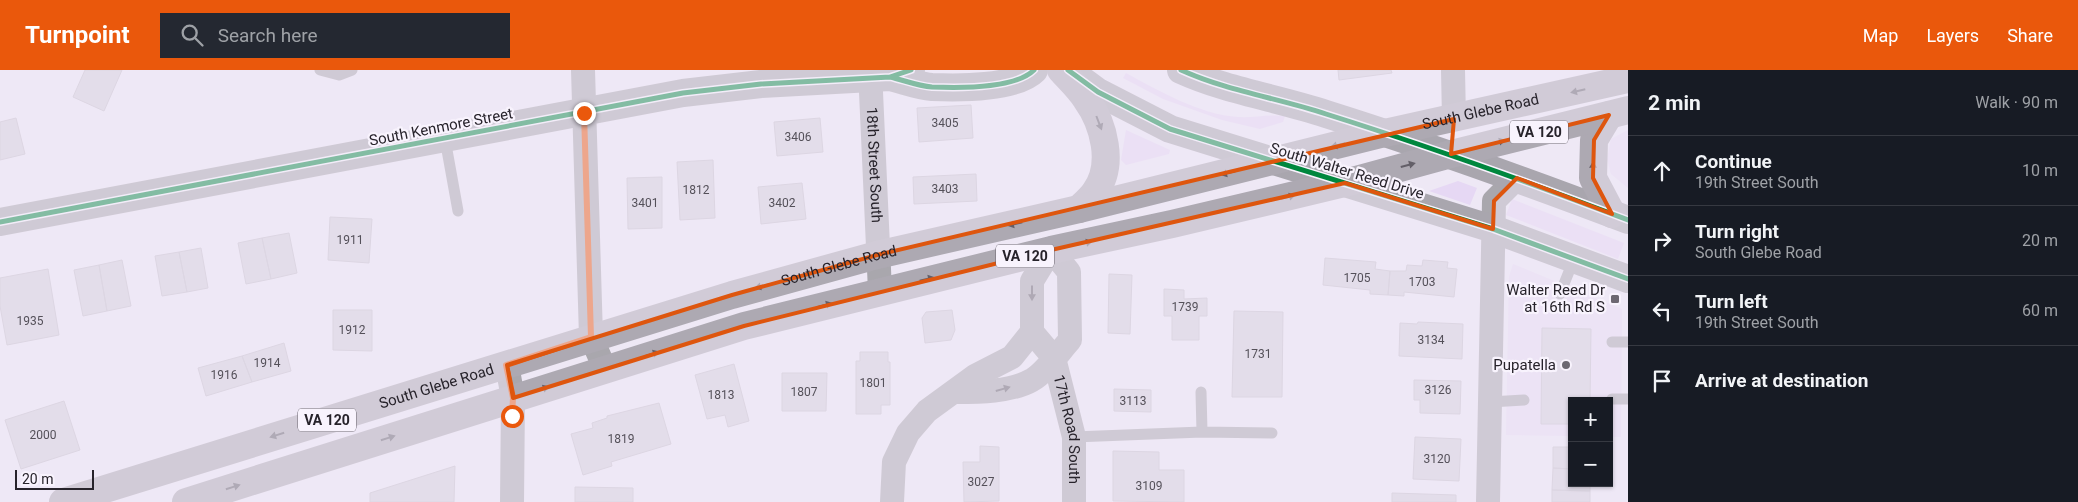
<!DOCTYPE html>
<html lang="en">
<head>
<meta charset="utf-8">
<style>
  :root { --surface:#171b24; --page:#242831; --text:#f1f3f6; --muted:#9ea1a6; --line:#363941; --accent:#ea580c }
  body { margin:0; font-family:Roboto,sans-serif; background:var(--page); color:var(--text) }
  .controls { position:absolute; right:15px; bottom:15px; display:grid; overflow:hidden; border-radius:0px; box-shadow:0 1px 4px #0004 }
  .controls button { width:45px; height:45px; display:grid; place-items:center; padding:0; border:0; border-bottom:1px solid var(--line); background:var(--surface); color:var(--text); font:25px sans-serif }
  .scale { position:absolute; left:15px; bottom:12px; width:79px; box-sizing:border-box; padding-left:5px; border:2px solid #27232b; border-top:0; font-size:14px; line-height:18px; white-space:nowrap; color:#27232b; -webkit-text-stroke:4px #f8f3fd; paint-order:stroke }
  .stop { position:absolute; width:15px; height:15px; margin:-11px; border:4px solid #ea580c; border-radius:50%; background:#fff }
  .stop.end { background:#ea580c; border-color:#fff; box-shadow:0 1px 5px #0008 }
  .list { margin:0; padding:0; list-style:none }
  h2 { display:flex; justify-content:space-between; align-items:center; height:65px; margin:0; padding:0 20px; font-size:21px }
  h2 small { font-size:16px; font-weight:400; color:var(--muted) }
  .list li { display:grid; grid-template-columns:32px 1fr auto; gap:15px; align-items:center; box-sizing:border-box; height:70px; padding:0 20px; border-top:1px solid var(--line) }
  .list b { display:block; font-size:19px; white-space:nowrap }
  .list p { margin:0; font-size:16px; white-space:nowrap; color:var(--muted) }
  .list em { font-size:16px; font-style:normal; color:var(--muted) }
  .icon { flex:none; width:28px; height:28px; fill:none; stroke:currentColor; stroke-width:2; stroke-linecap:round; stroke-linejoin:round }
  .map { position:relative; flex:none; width:1628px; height:432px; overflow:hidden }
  header { display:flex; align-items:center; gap:30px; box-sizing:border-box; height:70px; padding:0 25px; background:var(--accent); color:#fff }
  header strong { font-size:24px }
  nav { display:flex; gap:28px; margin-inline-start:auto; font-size:18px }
  .search { width:350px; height:45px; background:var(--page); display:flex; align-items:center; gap:12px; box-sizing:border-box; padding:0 18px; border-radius:0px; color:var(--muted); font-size:19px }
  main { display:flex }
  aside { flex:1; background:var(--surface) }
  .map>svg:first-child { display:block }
  .built { fill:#e8ddf4 }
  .green { fill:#e6d8f4 }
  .building { fill:#d6d1db; stroke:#c6c1cc }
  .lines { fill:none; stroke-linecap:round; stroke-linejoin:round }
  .service { stroke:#a9a7ad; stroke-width:11 }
  .minor { stroke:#a9a7ad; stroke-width:24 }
  .tertiary { stroke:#a9a7ad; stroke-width:28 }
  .secondary { stroke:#a9a6ae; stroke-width:28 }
  .primary { stroke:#ada9b2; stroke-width:28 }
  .cycleway-casing { stroke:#f8f3fd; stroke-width:8 }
  .cycleway { stroke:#00873e; stroke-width:5 }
  .oneway { fill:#635f68 }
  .oneway2 { fill:#625e66 }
  .route { stroke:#ea580c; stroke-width:6 }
  .marked { fill:none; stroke:#de560e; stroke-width:4; stroke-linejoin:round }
  .poi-dot { fill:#6d6872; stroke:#f8f3fd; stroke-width:2 }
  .labels { text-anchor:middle; stroke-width:4.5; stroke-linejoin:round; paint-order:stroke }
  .number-label { font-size:12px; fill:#545059 }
  .shield { fill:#f8f3fd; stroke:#66616a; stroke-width:1 }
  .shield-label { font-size:14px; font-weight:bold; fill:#27232b }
  .street-label { font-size:15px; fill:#27232b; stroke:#f8f3fd }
  .poi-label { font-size:15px; fill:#27232b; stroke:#f8f3fd; text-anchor:end }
</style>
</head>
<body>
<header>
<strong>Turnpoint</strong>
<div class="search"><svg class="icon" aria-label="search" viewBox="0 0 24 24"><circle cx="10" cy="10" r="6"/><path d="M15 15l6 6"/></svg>Search here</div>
<nav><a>Map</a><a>Layers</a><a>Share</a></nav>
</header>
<main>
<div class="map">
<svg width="1628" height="432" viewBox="0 0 1628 432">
  <rect width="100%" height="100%" fill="#eee8f5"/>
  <path class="built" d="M 1628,60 L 1628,118 L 1611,104 L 1607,89 L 1611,69 Z
    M 1513,194 L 1622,239 L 1621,367 L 1609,367 L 1609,331 L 1572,331 L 1572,366 L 1506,365 L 1509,207 Z"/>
  <path class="green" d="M 1126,3 C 1157,20 1201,45 1238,47 C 1255,48 1266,44 1285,46 L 1283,52 L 1260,59 L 1222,50 L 1163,29 L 1123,8 Z
    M 1126,60 L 1170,80 L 1169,84 L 1126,95 L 1121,90 Z
    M 1458,111 L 1477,118 L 1470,135 L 1429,121 Z
    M 1512,129 L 1624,173 L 1618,189 L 1506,145 Z"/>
  <path class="building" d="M 85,0 L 122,0 L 104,41 L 73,27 Z
    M 1338,0 L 1391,0 L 1392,3 L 1339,10 Z
    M 971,35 L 973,68 L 919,72 L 917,38 Z
    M 16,48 L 25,84 L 0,90 L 0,52 Z
    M 820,48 L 823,82 L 777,86 L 774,52 Z
    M 713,90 L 715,148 L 680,150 L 677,92 Z
    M 976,104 L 977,131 L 914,134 L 913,107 Z
    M 662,107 L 662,158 L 628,159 L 627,108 Z
    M 802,113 L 806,149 L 761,154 L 758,117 Z
    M 330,147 L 372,149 L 369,193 L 328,190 Z
    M 289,163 L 297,203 L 271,209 L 262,168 Z
    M 262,168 L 271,209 L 246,214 L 238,173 Z
    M 201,178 L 208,218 L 187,222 L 179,182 Z
    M 179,182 L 187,222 L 162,226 L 155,186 Z
    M 1325,188 L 1376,192 L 1375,199 L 1390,201 L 1388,225 L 1370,224 L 1370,220 L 1323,215 Z
    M 122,190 L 131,236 L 107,241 L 99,195 Z
    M 1423,190 L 1448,192 L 1447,198 L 1457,199 L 1454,227 L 1404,222 L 1404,226 L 1388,225 L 1390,201 L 1406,201 L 1407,195 L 1422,196 Z
    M 99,195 L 107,241 L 83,246 L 74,200 Z
    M 48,199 L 59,265 L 7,275 L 0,236 L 0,208 Z
    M 1109,204 L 1132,205 L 1130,264 L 1108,263 Z
    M 1164,219 L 1184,220 L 1184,229 L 1207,228 L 1207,246 L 1199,246 L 1199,270 L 1172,270 L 1172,246 L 1164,246 Z
    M 333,240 L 372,240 L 372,281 L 333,280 Z
    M 952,240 L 955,260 L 951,270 L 925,273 L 922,248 L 926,242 Z
    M 1234,241 L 1283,242 L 1282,327 L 1232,327 Z
    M 1418,252 L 1463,254 L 1462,289 L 1399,286 L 1400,253 L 1417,254 Z
    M 1542,258 L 1591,259 L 1590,331 L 1572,331 L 1572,354 L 1541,354 Z
    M 284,273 L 291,301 L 252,312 L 242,286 Z
    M 860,282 L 888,282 L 888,292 L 890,292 L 890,335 L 881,335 L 881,344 L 856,344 L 856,291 L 860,291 Z
    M 242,286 L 252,312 L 206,326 L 198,298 Z
    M 734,294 L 749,351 L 728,357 L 725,345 L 707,349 L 695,305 Z
    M 782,303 L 827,303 L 826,341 L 782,341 Z
    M 1414,310 L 1461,311 L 1460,344 L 1420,343 L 1420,330 L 1414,330 Z
    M 1114,319 L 1151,320 L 1151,342 L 1114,341 Z
    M 64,331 L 80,380 L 21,399 L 5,350 Z
    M 659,333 L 671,374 L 611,392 L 612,396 L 583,405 L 571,364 L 593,358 L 592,353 L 607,348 L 607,346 Z
    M 1415,367 L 1461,369 L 1459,411 L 1413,409 Z
    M 980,376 L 999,377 L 999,431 L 964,432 L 963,392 L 980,392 Z
    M 1553,377 L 1572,377 L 1572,399 L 1553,398 Z
    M 1113,381 L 1159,382 L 1159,400 L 1184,400 L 1184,432 L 1113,431 Z
    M 455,396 L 454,432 L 370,432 L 370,423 Z
    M 1553,398 L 1572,399 L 1572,413 L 1590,413 L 1590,421 L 1552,420 Z
    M 575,417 L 633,418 L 633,432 L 575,432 Z
    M 1552,420 L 1590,421 L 1590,432 L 1552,432 Z
    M 1392,423 L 1456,425 L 1456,432 L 1392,432 Z"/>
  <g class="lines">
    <path class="service" d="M 320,0 L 339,5 L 352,0
      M 445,69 L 458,141
      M 1560,224 L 1574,189
      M 1612,272 L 1628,272
      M 1201,322 L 1202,362
      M 1612,329 L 1628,329
      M 1490,332 L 1524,330
      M 1074,367 L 1202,362 L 1272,363"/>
    <g class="minor">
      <path d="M 583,0 L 591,267 L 605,299"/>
      <path id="s1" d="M 870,0 L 880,221"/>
      <path d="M 1453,0 L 1454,49"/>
      <path d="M 507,295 L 513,328 L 512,432"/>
      <path id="s2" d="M 955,322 C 978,322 1011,322 1032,310 C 1045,303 1060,281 1070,270 L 1069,202 L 1051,180 L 1032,211 L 1032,262 L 1054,288 L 1074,367 L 1074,432"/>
      <path d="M 892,432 L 894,392 L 908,363 L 927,341 L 975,306 L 1012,287 L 1032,262"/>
      <path d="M 1488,432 L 1494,131 L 1517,108"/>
    </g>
    <path class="tertiary" d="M 890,7 C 903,10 918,16 932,17 C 957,18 1015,19 1034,0
      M 0,152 L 683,23 L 761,14 L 890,7 L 911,0"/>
    <path class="secondary" d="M 1068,0 L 1098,22 L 1170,59 L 1493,159 L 1628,209
      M 1181,0 C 1227,21 1278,28 1326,44 C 1428,76 1528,112 1628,150"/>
    <g class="primary">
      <path d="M 1061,0 C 1069,9 1079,18 1086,29 C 1104,54 1115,95 1095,122 C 1091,128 1084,134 1079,139"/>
      <path d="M 1609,45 L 1594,70 L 1593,108 L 1612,144"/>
      <path id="s3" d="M 63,432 L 732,225 L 877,185 L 1079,139 L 1385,63 L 1628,9"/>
      <path d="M 186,432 L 744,256 L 1051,180 L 1172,154 L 1345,113 L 1451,84 L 1628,40"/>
    </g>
    <g class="cycleway-casing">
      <path id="cycleway" d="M 1068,0 L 1098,22 L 1170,59 L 1493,159 L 1628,209
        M 1181,0 C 1227,21 1278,28 1326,44 C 1428,76 1528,112 1628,150
        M 890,7 C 903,10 918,16 932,17 C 957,18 1015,19 1034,0
        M 0,152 L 683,23 L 761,14 L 890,7 L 911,0"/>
    </g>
    <use href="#cycleway" class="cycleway"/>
  </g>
  <defs><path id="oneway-solid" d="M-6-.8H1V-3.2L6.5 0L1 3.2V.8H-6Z" transform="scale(1.25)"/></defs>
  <g class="oneway">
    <use href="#oneway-solid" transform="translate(1578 21) rotate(167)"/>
    <use href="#oneway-solid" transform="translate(1099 53) rotate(69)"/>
    <use href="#oneway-solid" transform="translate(1498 72) rotate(-14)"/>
    <use href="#oneway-solid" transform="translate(1338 75) rotate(166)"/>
    <use href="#oneway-solid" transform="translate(1408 95) rotate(-15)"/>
    <use href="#oneway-solid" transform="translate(1593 99) rotate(-89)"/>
    <use href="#oneway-solid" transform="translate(1228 103) rotate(166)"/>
    <use href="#oneway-solid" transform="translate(1288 127) rotate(-14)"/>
    <use href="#oneway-solid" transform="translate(1015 154) rotate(167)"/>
    <use href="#oneway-solid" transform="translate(1085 173) rotate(-12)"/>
    <use href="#oneway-solid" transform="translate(927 209) rotate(-13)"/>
    <use href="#oneway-solid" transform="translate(762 216) rotate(165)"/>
    <use href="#oneway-solid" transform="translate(825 235) rotate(-15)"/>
    <use href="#oneway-solid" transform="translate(652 284) rotate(-17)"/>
    <use href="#oneway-solid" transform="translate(542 319) rotate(-18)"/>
    <use href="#oneway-solid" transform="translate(277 365) rotate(163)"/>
    <use href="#oneway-solid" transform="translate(388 368) rotate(-18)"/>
    <use href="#oneway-solid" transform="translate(233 417) rotate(-18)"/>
  </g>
  <g class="oneway2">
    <use href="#oneway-solid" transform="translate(1032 223) rotate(90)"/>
    <use href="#oneway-solid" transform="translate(1003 319) rotate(-16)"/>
  </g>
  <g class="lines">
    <path class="route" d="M 512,346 L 513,328 L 506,295 L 591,267 L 584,43"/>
  </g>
  <path d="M0 0H1628V432H0ZM 1609,45 L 1594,70 L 1593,108 L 1612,144 L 1517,108 L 1494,131 L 1493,159 L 1345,113 L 1051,180 L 744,256 L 513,328 L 507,295 L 732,225 L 877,185 L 1454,49 L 1451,84 Z" fill="#eee8f5" fill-opacity=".55" fill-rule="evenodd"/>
  <path class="marked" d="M 1609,45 L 1594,70 L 1593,108 L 1612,144 L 1517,108 L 1494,131 L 1493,159 L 1345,113 L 1051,180 L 744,256 L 513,328 L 507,295 L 732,225 L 877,185 L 1454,49 L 1451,84 Z"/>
  <g class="poi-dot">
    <rect x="1610" y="224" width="10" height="10" rx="2.5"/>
    <circle cx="1566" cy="295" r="5"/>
  </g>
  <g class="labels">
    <g class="number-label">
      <text x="945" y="57">3405</text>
      <text x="798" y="71">3406</text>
      <text x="945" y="123">3403</text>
      <text x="696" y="124">1812</text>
      <text x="645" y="137">3401</text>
      <text x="782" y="137">3402</text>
      <text x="350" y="174">1911</text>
      <text x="1357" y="212">1705</text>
      <text x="1422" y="216">1703</text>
      <text x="1185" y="241">1739</text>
      <text x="30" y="255">1935</text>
      <text x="352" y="264">1912</text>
      <text x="1431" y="274">3134</text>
      <text x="1258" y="288">1731</text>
      <text x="267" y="297">1914</text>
      <text x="224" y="309">1916</text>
      <text x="873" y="317">1801</text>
      <text x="1438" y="324">3126</text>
      <text x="804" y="326">1807</text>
      <text x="721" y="329">1813</text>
      <text x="1133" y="335">3113</text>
      <text x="43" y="369">2000</text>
      <text x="621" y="373">1819</text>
      <text x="1437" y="393">3120</text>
      <text x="981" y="416">3027</text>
      <text x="1149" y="420">3109</text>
    </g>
    <g class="shield">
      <rect x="1510" y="50.5" width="58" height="23" rx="4"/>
      <rect x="996" y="174.5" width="58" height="23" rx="4"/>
      <rect x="298" y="338.5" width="58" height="23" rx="4"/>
    </g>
    <g class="shield-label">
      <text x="1539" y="67">VA 120</text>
      <text x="1025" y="191">VA 120</text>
      <text x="327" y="355">VA 120</text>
    </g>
    <g class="street-label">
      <text dy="5" stroke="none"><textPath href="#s3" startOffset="1471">South Glebe Road</textPath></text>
      <text transform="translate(441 57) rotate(-11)" y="5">South Kenmore Street</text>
      <text dy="5" stroke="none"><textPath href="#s1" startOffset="95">18th Street South</textPath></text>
      <text transform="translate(1347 101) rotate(17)" y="5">South Walter Reed Drive</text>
      <text dy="5" stroke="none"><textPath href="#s3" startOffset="811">South Glebe Road</textPath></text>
      <text dy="5" stroke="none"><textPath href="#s3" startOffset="391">South Glebe Road</textPath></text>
      <text dy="5" stroke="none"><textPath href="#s2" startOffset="425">17th Road South</textPath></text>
    </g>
    <g class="poi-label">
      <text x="1605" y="225">Walter Reed Dr<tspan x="1605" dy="17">at 16th Rd S</tspan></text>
      <text x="1556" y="300">Pupatella</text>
    </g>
  </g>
</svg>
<div class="controls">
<button>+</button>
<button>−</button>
</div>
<div class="scale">20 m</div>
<div class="stop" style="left:512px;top:346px"></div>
<div class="stop end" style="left:584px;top:43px"></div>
</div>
<aside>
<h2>2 min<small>Walk · 90 m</small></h2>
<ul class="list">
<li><svg class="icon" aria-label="ahead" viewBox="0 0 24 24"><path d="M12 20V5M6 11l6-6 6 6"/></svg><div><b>Continue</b><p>19th Street South</p></div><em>10 m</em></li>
<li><svg class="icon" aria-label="right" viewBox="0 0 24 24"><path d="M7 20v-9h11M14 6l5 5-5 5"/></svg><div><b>Turn right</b><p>South Glebe Road</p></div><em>20 m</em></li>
<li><svg class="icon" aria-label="left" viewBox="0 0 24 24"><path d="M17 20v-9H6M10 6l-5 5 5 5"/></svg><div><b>Turn left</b><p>19th Street South</p></div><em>60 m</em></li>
<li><svg class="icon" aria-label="arrive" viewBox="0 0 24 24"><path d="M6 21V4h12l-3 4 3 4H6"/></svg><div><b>Arrive at destination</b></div></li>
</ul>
</aside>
</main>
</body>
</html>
